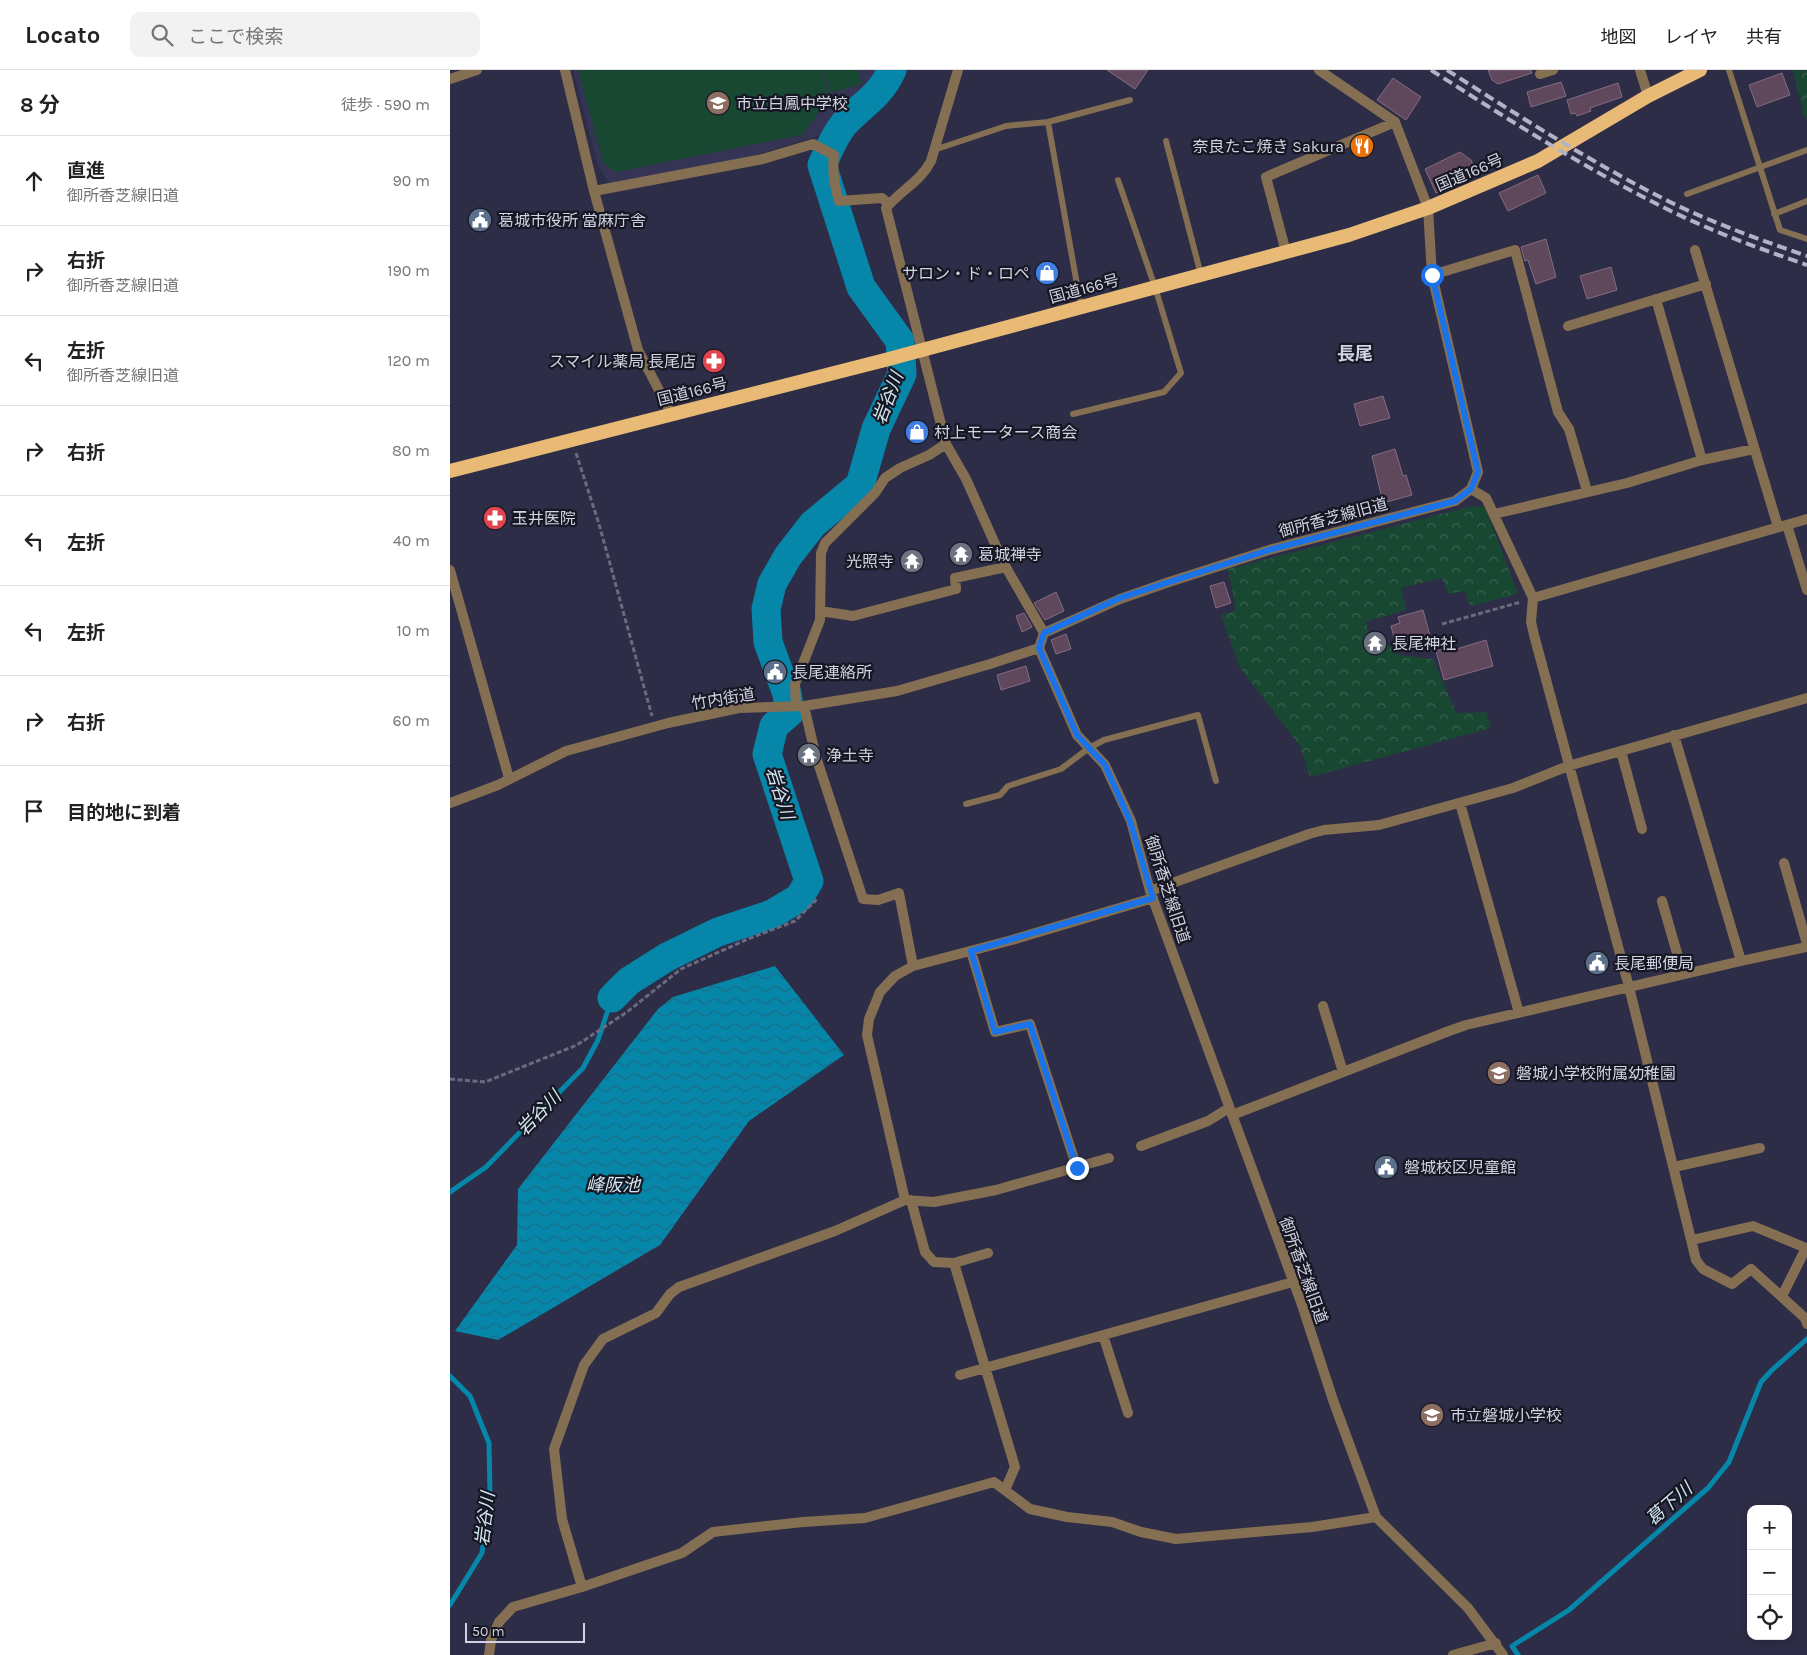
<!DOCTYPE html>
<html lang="ja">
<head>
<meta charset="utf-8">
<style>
  :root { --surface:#fff; --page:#f2f2f2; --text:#222; --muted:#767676; --line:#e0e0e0 }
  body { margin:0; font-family:Karla,"Noto Sans JP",sans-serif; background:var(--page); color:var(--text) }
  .controls { position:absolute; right:15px; bottom:15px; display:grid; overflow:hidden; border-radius:10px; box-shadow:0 2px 8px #0003 }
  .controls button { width:45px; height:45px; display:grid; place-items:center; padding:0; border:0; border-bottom:1px solid var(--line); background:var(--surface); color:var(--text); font:25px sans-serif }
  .scale { position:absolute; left:15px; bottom:12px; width:120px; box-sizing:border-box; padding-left:5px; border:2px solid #d1d2e2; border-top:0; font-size:14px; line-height:18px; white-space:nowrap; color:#d1d2e2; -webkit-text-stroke:4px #161722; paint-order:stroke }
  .stop { position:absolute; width:15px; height:15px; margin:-11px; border:4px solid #1a73e8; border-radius:50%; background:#fff }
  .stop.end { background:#1a73e8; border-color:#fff; box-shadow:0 1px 5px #0008 }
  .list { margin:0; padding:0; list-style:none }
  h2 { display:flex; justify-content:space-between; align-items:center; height:65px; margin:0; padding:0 20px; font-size:21px }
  h2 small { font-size:16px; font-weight:400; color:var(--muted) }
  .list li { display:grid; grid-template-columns:32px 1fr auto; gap:15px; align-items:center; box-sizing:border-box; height:90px; padding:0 20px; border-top:1px solid var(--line) }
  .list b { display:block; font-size:19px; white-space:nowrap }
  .list p { margin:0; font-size:16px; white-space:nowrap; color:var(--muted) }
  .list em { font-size:16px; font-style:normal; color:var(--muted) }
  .icon { flex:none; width:28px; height:28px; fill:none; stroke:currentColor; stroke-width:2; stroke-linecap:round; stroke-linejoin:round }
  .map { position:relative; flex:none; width:1357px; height:1585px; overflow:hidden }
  header { display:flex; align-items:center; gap:30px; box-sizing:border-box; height:70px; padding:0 25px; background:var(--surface); border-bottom:1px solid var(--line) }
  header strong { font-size:24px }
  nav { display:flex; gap:28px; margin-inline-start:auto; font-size:18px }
  .search { width:350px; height:45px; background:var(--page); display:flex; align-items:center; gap:12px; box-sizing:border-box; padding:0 18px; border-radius:10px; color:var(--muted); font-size:19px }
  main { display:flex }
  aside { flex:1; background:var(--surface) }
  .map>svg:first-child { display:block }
  .built { fill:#353455 }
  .grass { fill:#194832 }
  .forest { fill:url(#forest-crowns) }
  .water { fill:url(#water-waves) }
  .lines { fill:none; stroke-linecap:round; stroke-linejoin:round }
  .stream { stroke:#0686a9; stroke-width:5 }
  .river { stroke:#0686a9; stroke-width:29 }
  .building { fill:#5f475c; stroke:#856b81 }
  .path { stroke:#6a6b81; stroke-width:3; stroke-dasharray:5 2.5; stroke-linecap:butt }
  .service { stroke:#846f53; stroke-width:6 }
  .minor { stroke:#846f53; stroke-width:10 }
  .trunk { stroke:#e8ba76; stroke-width:14 }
  .rail { stroke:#b2b3c5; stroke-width:4; stroke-dasharray:10 5; stroke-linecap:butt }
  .route { stroke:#1a73e8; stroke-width:6 }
  .labels { text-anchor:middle; stroke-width:4.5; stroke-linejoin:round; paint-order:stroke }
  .poi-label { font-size:16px; fill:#d1d2e2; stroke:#161722; text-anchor:start }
  .street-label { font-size:16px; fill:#d1d2e2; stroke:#161722 }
  .neighbourhood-label { font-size:18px; font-weight:bold; fill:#d1d2e2; stroke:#161722 }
  .water-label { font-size:18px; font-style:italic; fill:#d1e7f1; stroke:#161722 }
</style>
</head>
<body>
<header>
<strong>Locato</strong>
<div class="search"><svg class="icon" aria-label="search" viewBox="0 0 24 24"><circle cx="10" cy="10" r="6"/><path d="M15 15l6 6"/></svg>ここで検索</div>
<nav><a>地図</a><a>レイヤ</a><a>共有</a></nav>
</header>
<main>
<aside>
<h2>8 分<small>徒歩 · 590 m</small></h2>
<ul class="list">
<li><svg class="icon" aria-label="ahead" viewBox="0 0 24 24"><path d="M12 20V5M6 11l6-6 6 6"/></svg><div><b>直進</b><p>御所香芝線旧道</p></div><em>90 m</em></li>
<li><svg class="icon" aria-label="right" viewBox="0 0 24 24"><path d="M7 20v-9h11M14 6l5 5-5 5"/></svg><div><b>右折</b><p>御所香芝線旧道</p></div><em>190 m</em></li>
<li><svg class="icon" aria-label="left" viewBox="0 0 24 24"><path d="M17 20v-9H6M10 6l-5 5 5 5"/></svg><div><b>左折</b><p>御所香芝線旧道</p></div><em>120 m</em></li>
<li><svg class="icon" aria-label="right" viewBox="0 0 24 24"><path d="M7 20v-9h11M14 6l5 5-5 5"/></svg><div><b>右折</b></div><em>80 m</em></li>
<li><svg class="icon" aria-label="left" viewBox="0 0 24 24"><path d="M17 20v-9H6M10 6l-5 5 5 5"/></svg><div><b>左折</b></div><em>40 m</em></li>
<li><svg class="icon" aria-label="left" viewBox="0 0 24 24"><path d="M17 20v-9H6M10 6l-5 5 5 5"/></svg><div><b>左折</b></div><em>10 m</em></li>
<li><svg class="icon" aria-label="right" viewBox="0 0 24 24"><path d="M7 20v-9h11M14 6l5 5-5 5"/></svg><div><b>右折</b></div><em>60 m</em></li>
<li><svg class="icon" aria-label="arrive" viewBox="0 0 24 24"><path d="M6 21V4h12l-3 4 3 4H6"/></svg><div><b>目的地に到着</b></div></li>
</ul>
</aside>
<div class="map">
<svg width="1357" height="1585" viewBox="0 0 1357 1585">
  <defs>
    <pattern id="forest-crowns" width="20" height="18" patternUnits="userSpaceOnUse" patternTransform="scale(1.25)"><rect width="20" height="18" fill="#194832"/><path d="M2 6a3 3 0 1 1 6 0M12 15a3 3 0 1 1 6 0" fill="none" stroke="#39624f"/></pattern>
    <pattern id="water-waves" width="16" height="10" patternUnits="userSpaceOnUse" patternTransform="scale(1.25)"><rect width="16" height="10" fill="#0686a9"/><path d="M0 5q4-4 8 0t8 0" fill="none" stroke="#1a6d86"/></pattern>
  </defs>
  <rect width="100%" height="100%" fill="#2d2d47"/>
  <path class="built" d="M 123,0 L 436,0 L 374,64 L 299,87 L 159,113 L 148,95 Z"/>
  <path class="grass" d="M 128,0 L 372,0 L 379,28 L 352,65 L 167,102 L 153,93 Z
    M 373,0 L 408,0 L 412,14 L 380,23 Z"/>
  <path class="forest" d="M 1343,0 L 1357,0 L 1357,49 L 1354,46 Z
    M 1022,436 L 1035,437 L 1068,524 L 1020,536 L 1015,521 L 998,524 L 992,508 L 951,518 L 956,540 L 916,552 L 922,581 L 940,576 L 948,585 L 983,589 L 1006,643 L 1036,642 L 1041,658 L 860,707 L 850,676 L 790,598 L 771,545 L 786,540 L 778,499 Z"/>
  <path class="water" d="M 325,896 L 394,985 L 299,1051 L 210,1175 L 48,1270 L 5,1261 L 67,1175 L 68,1119 L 208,939 L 223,927 Z"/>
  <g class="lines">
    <path class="stream" d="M 0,1122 L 36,1097 L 133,998 L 148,970 L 162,928
      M 0,1306 L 20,1326 L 39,1373 L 40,1425 L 32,1483 L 0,1535
      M 1068,1585 L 1062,1576 L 1119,1540 L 1258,1418 L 1279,1392 L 1311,1312 L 1322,1300 L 1357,1269"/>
    <path class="river" d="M 162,928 L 179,911 L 217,887 L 268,862 L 322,844 L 349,828 L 359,811 L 317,684 L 324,656 L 340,642 L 337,624 L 318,572 L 316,539 L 322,514 L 338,486 L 363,454 L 410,415 L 426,359 L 452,304 L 450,271 L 411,217 L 372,95 C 378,82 384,66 394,54 C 413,33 429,28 442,0"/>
  </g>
  <path class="building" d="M 657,0 L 698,0 L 685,19 Z
    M 1038,0 L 1081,0 L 1082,3 L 1048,14 L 1042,10 Z
    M 1332,3 L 1340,25 L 1307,37 L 1299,15 Z
    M 943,8 L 971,27 L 956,50 L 927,30 Z
    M 1111,12 L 1116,26 L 1081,37 L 1077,22 Z
    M 1168,13 L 1172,27 L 1140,38 L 1141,41 L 1127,46 L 1125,43 L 1121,44 L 1117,30 Z
    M 1010,82 L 1021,90 L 1027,104 L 986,123 L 975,99 Z
    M 1088,105 L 1096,123 L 1058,141 L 1049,123 Z
    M 1096,169 L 1106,207 L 1086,214 L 1078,190 L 1075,191 L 1071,177 Z
    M 1161,197 L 1167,220 L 1137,229 L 1130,206 Z
    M 933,326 L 940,348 L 910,356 L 904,334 Z
    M 945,379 L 953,406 L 956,405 L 962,425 L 933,433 L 922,386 Z
    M 774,512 L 781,533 L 766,538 L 760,516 Z
    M 606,522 L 614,541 L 595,550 L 584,533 Z
    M 973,540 L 982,573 L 957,580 L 955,572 L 946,575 L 941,556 L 950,553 L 948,547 Z
    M 574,543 L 582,557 L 572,562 L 566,546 Z
    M 616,564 L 621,579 L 606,584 L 601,570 Z
    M 1036,570 L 1043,596 L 994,610 L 986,581 L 999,577 L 1000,581 Z
    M 576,596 L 580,611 L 551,620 L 547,605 Z"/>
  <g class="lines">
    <path class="path" d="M 126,383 L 149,454 L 202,646
      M 992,554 L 1071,532
      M 0,1009 L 35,1012 L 127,975 L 177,942 L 231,899 L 298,869 L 345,851 L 368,828"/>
    <path class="service" d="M 1279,0 L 1330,160 L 1357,169
      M 598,52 L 631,237
      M 716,71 L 751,205
      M 484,80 L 556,56 L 598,52 L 680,30
      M 1237,124 L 1357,80
      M 1324,144 L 1357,131
      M 623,344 L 714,322 L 731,303 L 705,217 L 668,110
      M 516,734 L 550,725 L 558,716 L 611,699 L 639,678 L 654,670 L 748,645 L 766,711"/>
    <path class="minor" d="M 115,0 L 144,121 L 188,280 L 222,345
      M 508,0 L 481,91 C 471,111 451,120 436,138 L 496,374 L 516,409 L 554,494 L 594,563
      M 869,0 L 945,52 L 978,138 L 982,205 L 1028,402 L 1021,419 L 1005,431 L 819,480 L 719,512 L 670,529 L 594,563 L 589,578 L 627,665 L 655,695 L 681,751 L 700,821 L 852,1235 L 883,1330 L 926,1447 L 1018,1538 L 1053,1585
      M 1190,0 L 1198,26
      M 1090,4 L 1103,0
      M 0,9 L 27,0
      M 144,121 L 313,89 L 363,74 L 384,85 C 382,102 384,115 389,131 L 432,128 L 439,134
      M 1245,180 L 1328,457
      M 836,182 L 816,107 L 945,52
      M 982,205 L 1065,180 L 1108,342 L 1119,359 L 1137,421
      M 1206,229 L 1252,390
      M 1118,256 L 1256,214
      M 1021,419 L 1036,428 L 1083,528 L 1357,449
      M 1044,444 L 1177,413 L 1252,390 L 1304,379
      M 1337,455 L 1357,520
      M 0,500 L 59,708
      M 1083,528 L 1081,552 L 1084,565 L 1179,917 L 1246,1190 L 1253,1199 L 1282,1214 L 1301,1199 L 1355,1248 L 1357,1254
      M 370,541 L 403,546 L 506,519 L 505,508 L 556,497
      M 346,636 L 345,614 L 370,550 L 371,483 L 375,473 L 425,423 L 435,408 L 450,398 L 479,385 L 496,374
      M 354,636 L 366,687 L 413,829 L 428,830 L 449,823 L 463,896
      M 1224,665 L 1291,891
      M 1171,681 L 1192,759
      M 0,733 L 48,715 L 116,681 L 218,653 L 289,638 L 354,636 L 447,621 L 540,594 L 589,578
      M 1010,733 L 1069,943
      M 1334,793 L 1357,874
      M 700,821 L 859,764 L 874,760 L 929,755 L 1063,718 L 1118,696 L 1357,628
      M 1212,831 L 1233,904
      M 521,881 L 545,962 L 580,954 L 627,1098
      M 873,936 L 893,1002
      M 782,1045 L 999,961 L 1016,955 L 1291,891 L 1357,877
      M 691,1076 L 758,1051 L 779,1038
      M 1224,1097 L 1310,1078
      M 455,1130 L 484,1132 L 546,1120 L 659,1088
      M 461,1130 L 475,1182 L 484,1192 L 504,1193 L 538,1183
      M 1242,1170 L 1303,1156 L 1356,1178 L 1332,1226
      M 504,1193 L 565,1397 L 555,1420
      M 653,1265 L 678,1343
      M 510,1305 L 843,1212
      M 132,1517 L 112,1449 L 104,1379 L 134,1295 L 153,1269 L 206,1243 L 220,1224 L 229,1217 L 385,1161 L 455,1130 L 417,965 L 419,949 L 430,922 L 445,906 L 463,896 L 562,870 L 703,828
      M 39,1585 L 41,1570 L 49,1552 L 63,1537 L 132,1517 L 232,1483 L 263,1462 L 353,1452 L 415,1448 L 544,1412 L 580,1439 L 617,1447 L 662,1452 L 691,1462 L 726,1469 L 862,1457 L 926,1447
      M 1003,1585 L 1046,1573"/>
    <path class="trunk" d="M 0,401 L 435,290 L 899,165 L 978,138 L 1088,91 L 1198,26 L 1250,0"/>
    <path class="rail" d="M 981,0 C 1059,50 1139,101 1223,142 C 1266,163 1311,179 1357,195
      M 997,0 C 1072,48 1147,96 1226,135 C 1269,155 1313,171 1357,186"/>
  </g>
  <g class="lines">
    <path class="route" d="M 627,1098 L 580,954 L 545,962 L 521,881 L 703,828 L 680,751 L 655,695 L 627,665 L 589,578 L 594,563 L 670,528 L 719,512 L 819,480 L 1005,431 L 1021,419 L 1028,402 L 982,205"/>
  </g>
  <defs>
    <g id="school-disc" transform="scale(1.25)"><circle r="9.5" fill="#8d6e63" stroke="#161722"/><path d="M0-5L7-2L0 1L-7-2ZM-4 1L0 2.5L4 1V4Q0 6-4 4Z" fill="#fff"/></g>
    <g id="restaurant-disc" transform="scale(1.25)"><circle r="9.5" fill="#e8710a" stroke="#161722"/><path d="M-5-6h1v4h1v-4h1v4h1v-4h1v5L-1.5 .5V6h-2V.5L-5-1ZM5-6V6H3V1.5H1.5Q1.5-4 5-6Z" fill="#fff"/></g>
    <g id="civic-disc" transform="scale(1.25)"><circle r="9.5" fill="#5c6f8a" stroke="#161722"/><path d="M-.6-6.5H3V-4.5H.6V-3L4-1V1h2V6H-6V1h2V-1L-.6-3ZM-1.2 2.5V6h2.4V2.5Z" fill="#fff"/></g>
    <g id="shop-disc" transform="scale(1.25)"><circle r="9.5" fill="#3f7fe0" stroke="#161722"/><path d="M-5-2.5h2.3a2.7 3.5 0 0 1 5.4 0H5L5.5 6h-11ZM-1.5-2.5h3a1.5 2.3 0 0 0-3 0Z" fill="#fff"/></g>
    <g id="pharmacy-disc" transform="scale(1.25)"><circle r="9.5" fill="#e0444e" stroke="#161722"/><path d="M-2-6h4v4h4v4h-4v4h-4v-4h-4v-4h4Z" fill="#fff"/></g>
    <g id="temple-disc" transform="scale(1.25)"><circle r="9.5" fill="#6b7280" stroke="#161722"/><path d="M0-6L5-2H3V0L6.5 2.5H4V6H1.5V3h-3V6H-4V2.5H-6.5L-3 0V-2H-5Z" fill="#fff"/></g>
  </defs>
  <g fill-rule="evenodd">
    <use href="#school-disc" x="268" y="33"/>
    <use href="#restaurant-disc" x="912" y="76"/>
    <use href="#civic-disc" x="30" y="150"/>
    <use href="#shop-disc" x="597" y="203"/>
    <use href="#pharmacy-disc" x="264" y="291"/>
    <use href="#shop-disc" x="467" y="362"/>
    <use href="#pharmacy-disc" x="45" y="448"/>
    <use href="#temple-disc" x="511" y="484"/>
    <use href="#temple-disc" x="462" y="491"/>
    <use href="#temple-disc" x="925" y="573"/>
    <use href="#civic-disc" x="325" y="602"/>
    <use href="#temple-disc" x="359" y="685"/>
    <use href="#civic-disc" x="1147" y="893"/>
    <use href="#school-disc" x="1049" y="1003"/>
    <use href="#civic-disc" x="936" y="1097"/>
    <use href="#school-disc" x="982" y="1345"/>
  </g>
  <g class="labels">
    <g class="poi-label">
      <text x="286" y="39">市立白鳳中学校</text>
      <text x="894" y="82" text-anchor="end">奈良たこ焼き Sakura</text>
      <text x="48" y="156">葛城市役所 當麻庁舎</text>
      <text x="580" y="209" text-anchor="end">サロン・ド・ロペ</text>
      <text x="246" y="297" text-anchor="end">スマイル薬局 長尾店</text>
      <text x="484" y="368">村上モータース商会</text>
      <text x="62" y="454">玉井医院</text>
      <text x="528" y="490">葛城禅寺</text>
      <text x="444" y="497" text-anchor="end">光照寺</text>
      <text x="942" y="579">長尾神社</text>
      <text x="342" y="608">長尾連絡所</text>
      <text x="376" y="691">浄土寺</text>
      <text x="1164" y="899">長尾郵便局</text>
      <text x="1066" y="1009">磐城小学校附属幼稚園</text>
      <text x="954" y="1103">磐城校区児童館</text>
      <text x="1000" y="1351">市立磐城小学校</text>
    </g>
    <g class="street-label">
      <text transform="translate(1019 102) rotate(-23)" y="6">国道166号</text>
      <text transform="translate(634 218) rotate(-15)" y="6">国道166号</text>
      <text transform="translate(242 321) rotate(-14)" y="6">国道166号</text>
      <text transform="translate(883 447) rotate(-15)" y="6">御所香芝線旧道</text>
      <text transform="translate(273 628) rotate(-9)" y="6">竹内街道</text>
      <text transform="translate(718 819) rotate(72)" y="6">御所香芝線旧道</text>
      <text transform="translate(854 1200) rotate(70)" y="6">御所香芝線旧道</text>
    </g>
    <g class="neighbourhood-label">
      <text x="905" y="290">長尾</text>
    </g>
    <g class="water-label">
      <text transform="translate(438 328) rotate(-69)" y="6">岩谷川</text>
      <text transform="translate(330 723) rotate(72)" y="6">岩谷川</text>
      <text transform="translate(89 1043) rotate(-46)" y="6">岩谷川</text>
      <text x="163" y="1121">峰阪池</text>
      <text transform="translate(1219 1434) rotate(-41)" y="6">葛下川</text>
      <text transform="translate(35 1449) rotate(-83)" y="6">岩谷川</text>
    </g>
  </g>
</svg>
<div class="controls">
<button>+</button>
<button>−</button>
<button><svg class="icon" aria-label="locate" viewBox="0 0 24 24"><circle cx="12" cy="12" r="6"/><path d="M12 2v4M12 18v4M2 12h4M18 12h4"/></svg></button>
</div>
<div class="scale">50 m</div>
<div class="stop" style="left:982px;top:205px"></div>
<div class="stop end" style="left:627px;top:1098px"></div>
</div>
</main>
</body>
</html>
